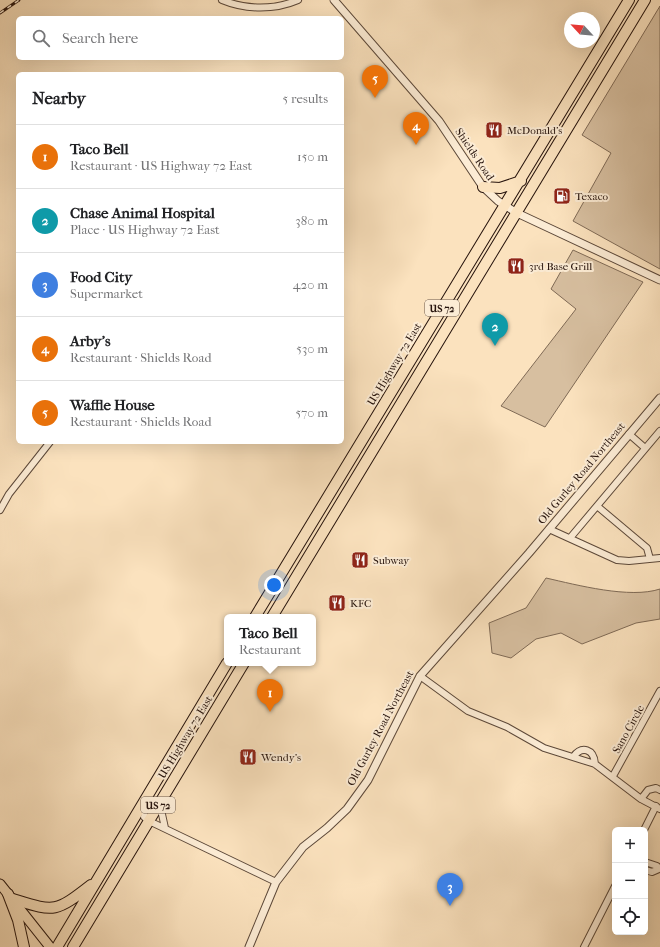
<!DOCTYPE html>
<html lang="en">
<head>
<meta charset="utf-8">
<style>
  :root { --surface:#fff; --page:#f2f2f2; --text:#202124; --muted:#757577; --line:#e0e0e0; --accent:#8f2418 }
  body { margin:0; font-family:"IM FELL French Canon",serif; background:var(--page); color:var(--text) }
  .controls { position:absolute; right:12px; bottom:12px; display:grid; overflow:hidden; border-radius:6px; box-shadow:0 4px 16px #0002 }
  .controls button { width:36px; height:36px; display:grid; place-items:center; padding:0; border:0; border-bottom:1px solid var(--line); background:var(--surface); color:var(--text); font:20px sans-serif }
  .compass { position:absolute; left:564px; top:12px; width:36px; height:36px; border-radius:50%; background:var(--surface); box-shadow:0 4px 16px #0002; rotate:296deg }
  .you { position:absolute; left:274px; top:585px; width:14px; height:14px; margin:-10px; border:3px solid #fff; border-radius:50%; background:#1a73e8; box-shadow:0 0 0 6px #1a73e833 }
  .badge { display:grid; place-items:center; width:26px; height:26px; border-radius:50%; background:var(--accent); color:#fff; font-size:13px; font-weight:700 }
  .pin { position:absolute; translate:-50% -33px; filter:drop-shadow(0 1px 2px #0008) }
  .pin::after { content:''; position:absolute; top:21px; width:14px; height:12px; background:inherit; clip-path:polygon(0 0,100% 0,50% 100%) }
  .popup { position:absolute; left:224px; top:614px; width:92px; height:52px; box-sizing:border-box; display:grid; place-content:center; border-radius:6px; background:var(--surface); filter:drop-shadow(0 1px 3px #0005); font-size:13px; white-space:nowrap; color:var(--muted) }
  .popup b { font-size:15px; color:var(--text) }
  .popup::after { content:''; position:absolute; left:50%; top:100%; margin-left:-8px; border:8px solid transparent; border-top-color:var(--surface) }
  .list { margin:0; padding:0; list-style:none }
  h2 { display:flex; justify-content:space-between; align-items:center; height:52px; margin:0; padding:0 16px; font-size:17px }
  h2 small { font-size:13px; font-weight:400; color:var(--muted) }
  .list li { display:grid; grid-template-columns:26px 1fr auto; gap:12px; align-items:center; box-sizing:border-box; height:64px; padding:0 16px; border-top:1px solid var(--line) }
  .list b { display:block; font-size:15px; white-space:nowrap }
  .list p { margin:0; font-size:13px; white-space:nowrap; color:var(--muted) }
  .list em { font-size:13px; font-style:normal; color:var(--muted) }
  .icon { flex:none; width:22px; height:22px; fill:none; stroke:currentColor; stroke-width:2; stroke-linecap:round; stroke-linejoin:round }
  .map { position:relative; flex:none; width:660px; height:947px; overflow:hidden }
  .search { position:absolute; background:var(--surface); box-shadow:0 4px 16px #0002; left:16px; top:16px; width:328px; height:44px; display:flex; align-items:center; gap:10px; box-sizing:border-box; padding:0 14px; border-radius:6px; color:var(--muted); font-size:15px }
  .panel { position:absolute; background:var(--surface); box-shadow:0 4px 16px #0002; left:16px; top:72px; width:328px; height:372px; border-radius:6px }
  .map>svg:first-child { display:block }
  .green { fill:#d7bfa0; stroke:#7f6a56 }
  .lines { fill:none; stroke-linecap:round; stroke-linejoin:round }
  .minor-casing { stroke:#5c4839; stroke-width:8 }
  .tertiary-casing { stroke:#5c4839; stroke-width:9 }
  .primary-casing { stroke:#27140d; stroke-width:11 }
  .trunk-casing { stroke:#27140d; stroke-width:12 }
  .minor { stroke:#fcecd5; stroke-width:6 }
  .tertiary { stroke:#fcecd5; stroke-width:7 }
  .primary { stroke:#fbe2be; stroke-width:9 }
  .trunk { stroke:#fbe2be; stroke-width:10 }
  .rail-casing { stroke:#27140d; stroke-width:3 }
  .rail { stroke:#fcecd5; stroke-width:1.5; stroke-dasharray:4.5; stroke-linecap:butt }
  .labels { text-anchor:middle; stroke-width:4; stroke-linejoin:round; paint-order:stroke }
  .shield { fill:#fcecd5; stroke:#675549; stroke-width:1 }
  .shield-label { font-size:10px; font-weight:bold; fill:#27140d }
  .poi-label { font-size:11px; fill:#27140d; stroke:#fcecd5; text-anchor:start }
  .street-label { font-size:11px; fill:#27140d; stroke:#fcecd5 }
</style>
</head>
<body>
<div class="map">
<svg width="660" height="947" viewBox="0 0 660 947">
  <rect width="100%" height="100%" fill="#fbe2be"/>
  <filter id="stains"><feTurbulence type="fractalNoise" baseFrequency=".005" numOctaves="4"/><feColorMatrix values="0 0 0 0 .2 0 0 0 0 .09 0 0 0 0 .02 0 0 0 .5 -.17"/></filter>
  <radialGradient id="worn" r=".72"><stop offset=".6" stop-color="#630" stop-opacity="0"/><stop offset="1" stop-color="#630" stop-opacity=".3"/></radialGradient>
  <path class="green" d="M 660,6 L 660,269 L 573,221 L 611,153 L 582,135 Z
    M 573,250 L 643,282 L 545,427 L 501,406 L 576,309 L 551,289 Z
    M 546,578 C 577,585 630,599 660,589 L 660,619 L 636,623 L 582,644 L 561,633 L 536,639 L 511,658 L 492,653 L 489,623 L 526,608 Z"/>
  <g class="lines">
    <g class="minor-casing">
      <path id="minor" d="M 222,0 C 246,10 275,10 298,0
        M 629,434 L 645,448
        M 597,506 L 647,548 L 650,559
        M 0,510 L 9,494 L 50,442
        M 549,529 L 617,560 L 629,561 L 660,558
        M 570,538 L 660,431
        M 420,676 L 468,711 L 507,727 L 544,748 L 595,764 L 641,799 L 660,809
        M 573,757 C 582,745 594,749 595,764
        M 613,776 L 660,691
        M 641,799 L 648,790 L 656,788 L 660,790
        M 146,803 L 144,817 L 149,821 L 276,882
        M 160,805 L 165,828
        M 644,830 L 656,806
        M 645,862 L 657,866 L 659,869 L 652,872 L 645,870
        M 584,947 L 615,886"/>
    </g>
    <g class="tertiary-casing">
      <path id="tertiary" d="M 334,0 L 439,121 L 483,187 L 498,201 L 517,213 L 660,280
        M 249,947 L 276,882 L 303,847 L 327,828 L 347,809 L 368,780 L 420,676 L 529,553 L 660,398"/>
    </g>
    <g class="primary-casing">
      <path id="primary" d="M 0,884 L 50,947"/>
    </g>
    <g class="trunk-casing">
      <path id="trunk" d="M 483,187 L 500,188 L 521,181
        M 255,617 L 629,0
        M 272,617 L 645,0
        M 8,894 L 18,920 L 24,947
        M 13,899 C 55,912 55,913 91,885
        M 57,947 L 227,663
        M 73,947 L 244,663"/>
    </g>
    <use href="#minor" class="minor"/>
    <use href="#tertiary" class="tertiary"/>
    <use href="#primary" class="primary"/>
    <use href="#trunk" class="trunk"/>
    <g class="rail-casing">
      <path id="rail" d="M 0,13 L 19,0"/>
    </g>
    <use href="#rail" class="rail"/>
  </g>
  <defs>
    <g id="restaurant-square" transform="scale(0.9)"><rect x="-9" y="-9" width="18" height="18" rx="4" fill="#8f2418" stroke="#fcecd5"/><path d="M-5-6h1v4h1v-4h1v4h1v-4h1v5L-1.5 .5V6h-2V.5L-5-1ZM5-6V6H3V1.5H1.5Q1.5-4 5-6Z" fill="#fff"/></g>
    <g id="fuel-square" transform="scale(0.9)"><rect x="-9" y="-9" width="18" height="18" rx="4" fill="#8f2418" stroke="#fcecd5"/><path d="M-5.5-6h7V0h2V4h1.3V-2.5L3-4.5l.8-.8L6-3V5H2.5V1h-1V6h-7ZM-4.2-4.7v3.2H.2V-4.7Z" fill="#fff"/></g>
  </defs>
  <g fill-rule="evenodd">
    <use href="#restaurant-square" x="494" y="130"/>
    <use href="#fuel-square" x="562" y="196"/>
    <use href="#restaurant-square" x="516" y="266"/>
    <use href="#restaurant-square" x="360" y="560"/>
    <use href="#restaurant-square" x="337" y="603"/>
    <use href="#restaurant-square" x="248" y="757"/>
  </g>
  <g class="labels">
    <g class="shield">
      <rect x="425" y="300" width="34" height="16" rx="3"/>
      <rect x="141" y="797" width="34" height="16" rx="3"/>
    </g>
    <g class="shield-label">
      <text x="442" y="312">US 72</text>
      <text x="158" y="809">US 72</text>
    </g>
    <g class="poi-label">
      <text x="507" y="134">McDonald's</text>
      <text x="575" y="200">Texaco</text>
      <text x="529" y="270">3rd Base Grill</text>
      <text x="373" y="564">Subway</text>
      <text x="350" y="607">KFC</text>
      <text x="261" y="761">Wendy's</text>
    </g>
    <g class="street-label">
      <text transform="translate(475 154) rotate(56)" y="4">Shields Road</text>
      <text transform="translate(394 364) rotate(-59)" y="4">US Highway 72 East</text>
      <text transform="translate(581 473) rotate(-50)" y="4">Old Gurley Road Northeast</text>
      <text transform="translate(380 728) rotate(-62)" y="4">Old Gurley Road Northeast</text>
      <text transform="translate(628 729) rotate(-61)" y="4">Sano Circle</text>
      <text transform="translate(185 737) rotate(-59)" y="4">US Highway 72 East</text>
    </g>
  </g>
  <rect width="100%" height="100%" filter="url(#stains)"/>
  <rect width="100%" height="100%" fill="url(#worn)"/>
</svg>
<div class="controls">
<button>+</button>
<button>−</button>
<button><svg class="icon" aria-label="locate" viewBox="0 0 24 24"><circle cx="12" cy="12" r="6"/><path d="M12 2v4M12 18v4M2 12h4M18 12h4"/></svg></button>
</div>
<svg class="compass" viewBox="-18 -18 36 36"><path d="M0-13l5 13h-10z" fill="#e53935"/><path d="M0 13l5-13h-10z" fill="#757577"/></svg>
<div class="you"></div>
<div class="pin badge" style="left:270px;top:712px;background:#e8710a">1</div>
<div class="popup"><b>Taco Bell</b>Restaurant</div>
<div class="pin badge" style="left:495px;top:346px;background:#0f9aa8">2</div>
<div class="pin badge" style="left:450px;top:906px;background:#3f7fe0">3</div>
<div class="pin badge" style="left:416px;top:145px;background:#e8710a">4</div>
<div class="pin badge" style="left:375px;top:98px;background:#e8710a">5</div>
<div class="search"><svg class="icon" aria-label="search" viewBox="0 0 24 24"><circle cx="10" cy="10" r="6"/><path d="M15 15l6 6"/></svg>Search here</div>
<section class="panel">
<h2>Nearby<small>5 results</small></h2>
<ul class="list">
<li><span class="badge" style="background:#e8710a">1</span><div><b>Taco Bell</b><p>Restaurant · US Highway 72 East</p></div><em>150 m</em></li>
<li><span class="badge" style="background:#0f9aa8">2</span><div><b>Chase Animal Hospital</b><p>Place · US Highway 72 East</p></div><em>380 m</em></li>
<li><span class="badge" style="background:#3f7fe0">3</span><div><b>Food City</b><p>Supermarket</p></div><em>420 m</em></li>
<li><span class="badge" style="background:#e8710a">4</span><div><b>Arby's</b><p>Restaurant · Shields Road</p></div><em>530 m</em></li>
<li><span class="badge" style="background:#e8710a">5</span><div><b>Waffle House</b><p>Restaurant · Shields Road</p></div><em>570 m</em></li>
</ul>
</section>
</div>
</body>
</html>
